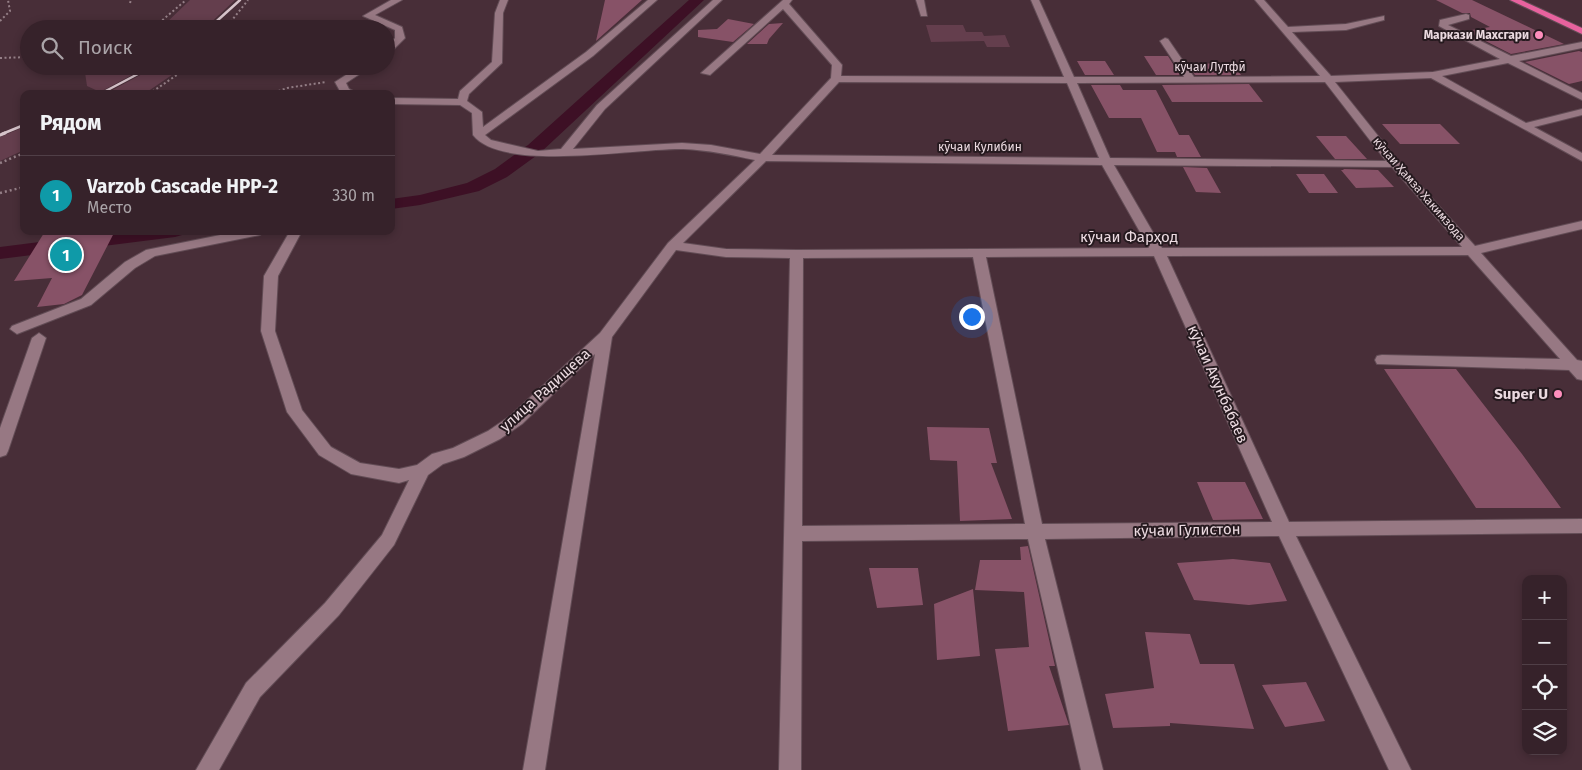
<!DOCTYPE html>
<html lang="ru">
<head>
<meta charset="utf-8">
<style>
  :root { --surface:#36222a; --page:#3d2a32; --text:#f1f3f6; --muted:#aaa4a8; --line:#503f47; --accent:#ea580c }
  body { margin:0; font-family:"Fira Sans",sans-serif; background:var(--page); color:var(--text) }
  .controls { position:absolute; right:15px; bottom:15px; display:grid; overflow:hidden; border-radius:10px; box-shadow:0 2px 8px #0003 }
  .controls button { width:45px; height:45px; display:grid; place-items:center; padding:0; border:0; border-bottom:1px solid var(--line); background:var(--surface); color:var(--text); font:25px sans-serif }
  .you { position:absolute; left:971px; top:316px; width:18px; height:18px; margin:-12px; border:4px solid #fff; border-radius:50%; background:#1a73e8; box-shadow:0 0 0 8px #1a73e833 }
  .badge { display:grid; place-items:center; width:32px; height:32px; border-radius:50%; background:var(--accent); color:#fff; font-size:16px; font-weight:700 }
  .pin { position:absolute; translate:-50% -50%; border:2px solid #fff; box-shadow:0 1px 5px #0006 }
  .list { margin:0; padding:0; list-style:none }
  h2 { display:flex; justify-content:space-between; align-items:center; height:65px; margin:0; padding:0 20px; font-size:21px }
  h2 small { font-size:16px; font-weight:400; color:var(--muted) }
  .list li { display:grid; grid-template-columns:32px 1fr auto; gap:15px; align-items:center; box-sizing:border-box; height:80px; padding:0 20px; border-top:1px solid var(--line) }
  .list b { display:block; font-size:19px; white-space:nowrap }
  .list p { margin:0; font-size:16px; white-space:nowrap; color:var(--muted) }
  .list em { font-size:16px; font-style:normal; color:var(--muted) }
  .icon { flex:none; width:28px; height:28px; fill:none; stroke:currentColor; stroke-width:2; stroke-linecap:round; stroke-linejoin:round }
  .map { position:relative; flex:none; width:1582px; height:770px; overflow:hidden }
  .search { position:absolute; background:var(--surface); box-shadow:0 2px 8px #0003; left:20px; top:20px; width:375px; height:55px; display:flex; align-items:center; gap:12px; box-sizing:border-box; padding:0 18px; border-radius:28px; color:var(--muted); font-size:19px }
  .panel { position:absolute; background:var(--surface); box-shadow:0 2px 8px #0003; left:20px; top:90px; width:375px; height:145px; border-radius:10px }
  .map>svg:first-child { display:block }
  .green { fill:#643e4d }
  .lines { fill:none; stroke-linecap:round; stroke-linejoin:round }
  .canal { fill:#3d1025; fill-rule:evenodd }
  .building { fill:#875267 }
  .minor-casing { stroke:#624c55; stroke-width:2 }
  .highway-casing { stroke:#624c55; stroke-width:2 }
  .path-far1 { stroke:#968088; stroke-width:2; stroke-dasharray:2 2.5; stroke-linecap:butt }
  .path { stroke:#968088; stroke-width:2.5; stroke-dasharray:2 3; stroke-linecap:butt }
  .minor { fill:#977883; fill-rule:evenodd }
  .highway { fill:#e7629e; fill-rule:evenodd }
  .rail-far1 { stroke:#d6c3ca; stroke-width:2.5 }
  .rail { stroke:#d6c3ca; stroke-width:3 }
  .poi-dot { fill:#fe8ebc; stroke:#261a1f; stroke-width:2 }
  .labels { text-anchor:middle; stroke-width:4; stroke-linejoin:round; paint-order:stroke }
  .far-poi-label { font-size:12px; font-weight:bold; fill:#ebdae0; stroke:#261a1f; text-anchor:end }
  .far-street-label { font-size:12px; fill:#ebdae0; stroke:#261a1f }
  .street-label { font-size:15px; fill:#ebdae0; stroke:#261a1f }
  .poi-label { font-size:15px; font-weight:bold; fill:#ebdae0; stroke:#261a1f; text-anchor:end }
</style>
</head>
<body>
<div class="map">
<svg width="1582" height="770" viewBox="0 0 1582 770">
  <rect width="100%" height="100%" fill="#482e38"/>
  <path class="green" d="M 190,0 L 235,0 L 204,29 L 156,29 L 163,26 Z
    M 926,25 L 963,25 L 966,32 L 982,32 L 984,36 L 1005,35 L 1010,47 L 987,47 L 984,41 L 931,42 Z
    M 84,66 L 149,66 L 100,92 L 87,86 Z
    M 157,66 L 185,66 L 144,94 L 105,94 Z
    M 24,127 L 24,150 L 0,161 L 0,137 Z"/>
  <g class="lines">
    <path class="canal" d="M 689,0 L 704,0 L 540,153 L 507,177 L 479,191 L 420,205 L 391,209 L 391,199 L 420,195 L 467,183 L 495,169 L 528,145 Z
      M 127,231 L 184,231 L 182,235 L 175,237 L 0,259 L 0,247 Z"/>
  </g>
  <path class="building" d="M 605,0 L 642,0 L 596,41 Z
    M 1436,0 L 1472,0 L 1564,44 L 1511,54 L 1466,31 L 1490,27 L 1471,17 L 1470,13 L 1462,13 Z
    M 728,19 L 754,24 L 733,42 L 698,37 L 698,30 L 717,29 Z
    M 783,23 L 769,39 L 767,44 L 747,44 L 769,24 Z
    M 1579,51 L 1582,52 L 1582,81 L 1569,84 L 1525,62 Z
    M 1144,56 L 1168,56 L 1180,75 L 1156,75 Z
    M 1077,61 L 1105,61 L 1114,75 L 1085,75 Z
    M 1232,63 L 1241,75 L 1195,75 L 1187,64 Z
    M 1249,84 L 1263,102 L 1172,102 L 1162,85 Z
    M 1091,85 L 1120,85 L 1123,90 L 1156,90 L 1179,135 L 1189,135 L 1201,157 L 1177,157 L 1175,152 L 1157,152 L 1141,118 L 1109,118 Z
    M 1382,124 L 1440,124 L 1460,144 L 1400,144 Z
    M 1316,136 L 1346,136 L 1367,159 L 1335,159 Z
    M 1183,167 L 1207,168 L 1221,193 L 1196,192 Z
    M 1343,169 L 1378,170 L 1394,187 L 1356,188 L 1341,170 L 1344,170 Z
    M 1296,174 L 1324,174 L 1338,193 L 1309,193 Z
    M 59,231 L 115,231 L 82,295 L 64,304 L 37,307 L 52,278 L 14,281 L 44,233 Z
    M 1384,369 L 1456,369 L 1522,454 L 1561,508 L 1476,508 Z
    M 927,427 L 989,428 L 997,463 L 991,463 L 1012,519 L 960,521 L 957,461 L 930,460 Z
    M 1197,482 L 1245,482 L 1263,519 L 1213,520 Z
    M 1028,546 L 1055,666 L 1049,666 L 1069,725 L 1008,731 L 995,649 L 1029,647 L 1024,592 L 975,590 L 980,560 L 1021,560 L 1020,547 Z
    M 1233,559 L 1270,563 L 1287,601 L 1249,605 L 1194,600 L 1177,563 Z
    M 869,568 L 918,568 L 923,605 L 877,608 Z
    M 973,589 L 980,656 L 937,660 L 934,604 Z
    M 1145,632 L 1190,634 L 1200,664 L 1234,664 L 1254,729 L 1170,723 L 1170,726 L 1113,728 L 1105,694 L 1154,688 Z
    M 1306,682 L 1325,721 L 1285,727 L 1262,685 Z"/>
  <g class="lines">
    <g class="minor-casing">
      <path id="minor" d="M 391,0 L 402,0 L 375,15 L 402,27 L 405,38 L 386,57 L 386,48 L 395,38 L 395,30 L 363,16 Z
        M 500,0 L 508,0 L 503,13 L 502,63 L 469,94 L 467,101 L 482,112 L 483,127 L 586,52 L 648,0 L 657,0 L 593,56 L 485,135 L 491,140 L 538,151 L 561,149 L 597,105 L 713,0 L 722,0 L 605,109 L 573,149 L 682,143 L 711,145 L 760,154 L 831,78 L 832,65 L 783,9 L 710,75 L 701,73 L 783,0 L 792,0 L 789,4 L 842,65 L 841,76 L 1064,77 L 1031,0 L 1039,0 L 1074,77 L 1184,77 L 1160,41 L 1165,38 L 1168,39 L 1194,77 L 1320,76 L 1255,0 L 1264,0 L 1288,27 L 1346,24 L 1384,16 L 1384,20 L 1346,30 L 1292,32 L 1331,76 L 1433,72 L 1500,59 L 1439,26 L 1440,20 L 1466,14 L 1469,15 L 1469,19 L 1448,25 L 1511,56 L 1582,42 L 1582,48 L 1519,61 L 1582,93 L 1582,100 L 1508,63 L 1442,76 L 1526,123 L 1582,109 L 1582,115 L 1534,127 L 1582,153 L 1582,161 L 1431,78 L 1335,82 L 1399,162 L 1475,246 L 1582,221 L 1582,229 L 1481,253 L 1577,360 L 1582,361 L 1582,380 L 1577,379 L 1569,370 L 1377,364 L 1375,360 L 1377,356 L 1382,355 L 1560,359 L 1468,255 L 1167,256 L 1289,522 L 1582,519 L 1582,533 L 1296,536 L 1411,770 L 1389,770 L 1279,536 L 1045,539 L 1103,770 L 1081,770 L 1028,539 L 802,541 L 801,770 L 779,770 L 790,258 L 726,257 L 676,250 L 612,337 L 545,770 L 523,770 L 595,354 L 522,424 L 500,439 L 464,457 L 443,464 L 428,475 L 394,545 L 339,615 L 260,697 L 219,770 L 196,770 L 246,683 L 325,603 L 382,535 L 409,480 L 399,483 L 351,474 L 319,455 L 287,412 L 261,331 L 264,276 L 290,231 L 302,231 L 278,276 L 275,331 L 302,410 L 331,447 L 360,463 L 399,469 L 417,465 L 432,454 L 453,448 L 488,431 L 510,416 L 600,333 L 668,243 L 755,160 C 731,155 708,150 683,149 C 637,148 502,173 473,135 L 472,113 L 460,105 L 391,104 L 391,98 L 458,99 L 460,91 L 492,62 L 495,13 ZM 839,82 L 1067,83 L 1099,158 L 772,155 ZM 1325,82 L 1386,161 L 1110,158 L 1077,83 ZM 766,161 L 1102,165 L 1149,248 L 797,250 L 726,249 L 683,243 ZM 1114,165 L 1392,167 L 1462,247 L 1162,248 ZM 1154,256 L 1272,522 L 1042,524 L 986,257 ZM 973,257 L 1025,524 L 802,526 L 803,258 Z
        M 916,0 L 924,0 L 927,16 L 921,16 Z
        M 360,66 L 372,66 L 346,83 L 349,89 L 359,94 L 341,93 L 335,82 Z
        M 240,231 L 266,231 L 260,235 L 155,256 L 135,268 L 91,305 L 22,332 L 17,334 L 10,329 L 12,326 L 81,299 L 125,262 L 146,250 Z
        M 39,333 L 46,338 L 8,451 L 6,455 L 0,457 L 0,428 L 32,338 Z"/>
    </g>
    <g class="highway-casing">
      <path id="highway" d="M 1510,0 L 1521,0 L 1582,28 L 1582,34 Z"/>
    </g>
    <path class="path-far1" d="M 130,3 L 131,0
      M 0,21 L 10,11 L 8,0
      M 152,29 L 186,0
      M 225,29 L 248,0
      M 0,58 L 29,57
      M 149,94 L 190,66
      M 270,94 L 287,88 L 326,82"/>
    <path class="path" d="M 0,163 L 24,153
      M 0,193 L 24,187"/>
    <use href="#minor" class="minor"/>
    <use href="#highway" class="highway"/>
    <path class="rail-far1" d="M 208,29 L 240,0
      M 100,94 L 153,66
      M 2,134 L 24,125"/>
    <path class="rail" d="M 0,135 L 5,133"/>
  </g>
  <g class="poi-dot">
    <circle cx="1539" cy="35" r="5"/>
    <circle cx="1558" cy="394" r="5"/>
  </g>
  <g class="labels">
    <g class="far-poi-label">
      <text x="1529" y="39">Маркази Махсгари</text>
    </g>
    <g class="far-street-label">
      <text x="1210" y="71">кӯчаи Лутфӣ</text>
      <text x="980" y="151">кӯчаи Кулибин</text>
      <text transform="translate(1419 189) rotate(49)" y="4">кӯчаи Ҳамза Хакимзода</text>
    </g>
    <g class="street-label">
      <text x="1129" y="242">кӯчаи Фарҳод</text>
      <text transform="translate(1218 384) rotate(66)" y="5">кӯчаи Акунбабаев</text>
      <text transform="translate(545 390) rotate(-42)" y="5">улица Радищева</text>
      <text transform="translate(1187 530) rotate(-1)" y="5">кӯчаи Гулистон</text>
    </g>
    <g class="poi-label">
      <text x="1548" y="399">Super U</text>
    </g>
  </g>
</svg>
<div class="controls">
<button>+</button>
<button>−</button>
<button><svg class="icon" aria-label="locate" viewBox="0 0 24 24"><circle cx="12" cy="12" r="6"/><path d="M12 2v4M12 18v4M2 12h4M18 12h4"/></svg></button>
<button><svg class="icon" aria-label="layers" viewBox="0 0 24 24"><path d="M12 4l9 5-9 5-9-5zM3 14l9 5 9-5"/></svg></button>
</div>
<div class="you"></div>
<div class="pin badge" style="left:66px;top:255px;background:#0f9aa8">1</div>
<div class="search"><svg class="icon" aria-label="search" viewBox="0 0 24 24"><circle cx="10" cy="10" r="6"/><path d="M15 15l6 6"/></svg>Поиск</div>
<section class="panel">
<h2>Рядом<small></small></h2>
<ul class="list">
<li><span class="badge" style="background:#0f9aa8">1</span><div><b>Varzob Cascade HPP-2</b><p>Место</p></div><em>330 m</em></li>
</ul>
</section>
</div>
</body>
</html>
